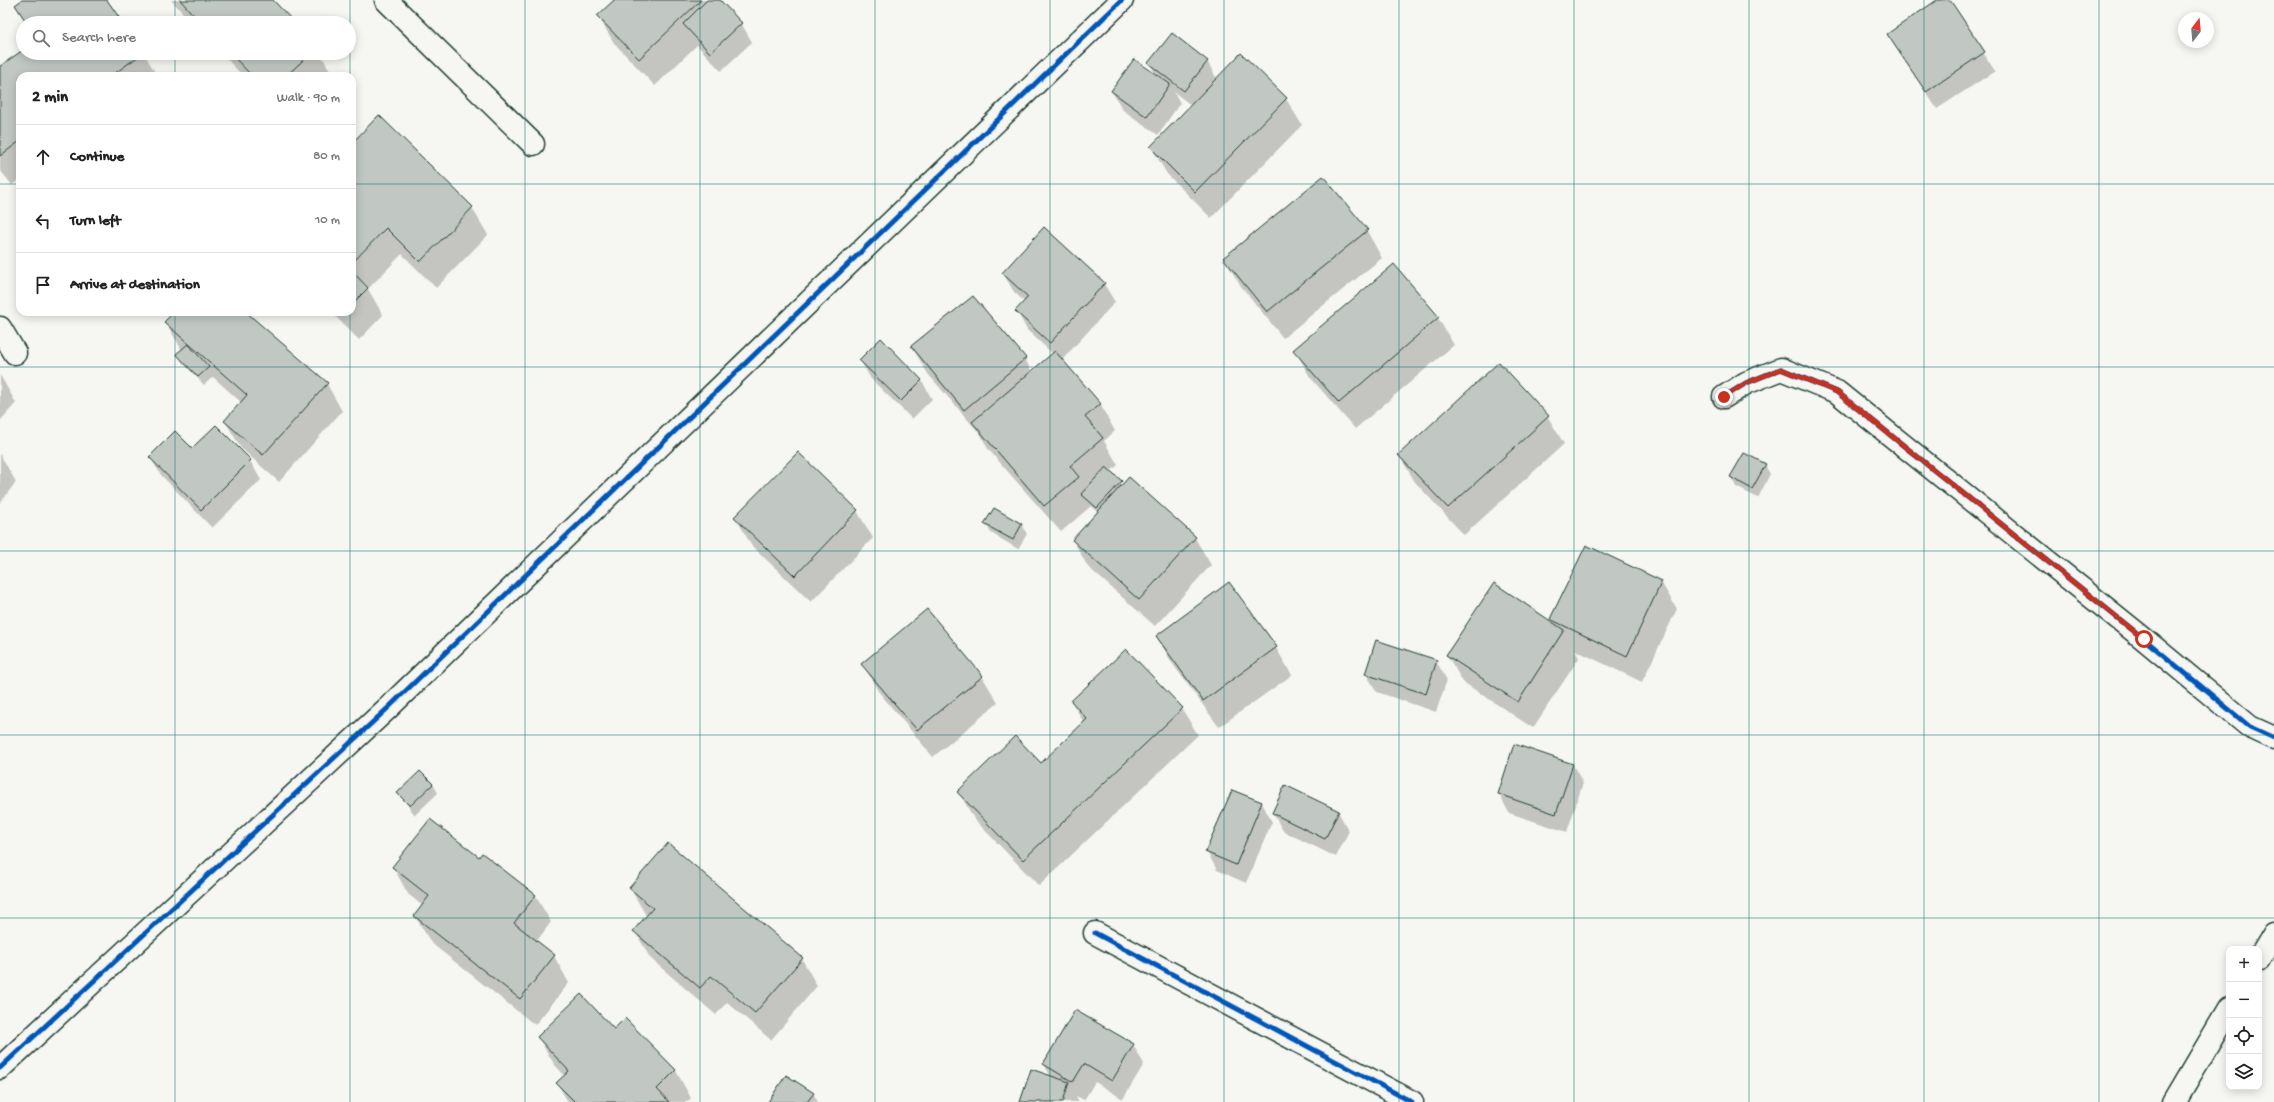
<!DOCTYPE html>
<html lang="en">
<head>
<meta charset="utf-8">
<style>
  :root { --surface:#fff; --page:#f6f6f6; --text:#222; --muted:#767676; --line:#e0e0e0 }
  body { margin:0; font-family:"Gochi Hand",sans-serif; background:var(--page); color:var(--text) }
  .controls { position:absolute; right:12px; bottom:12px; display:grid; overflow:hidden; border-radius:8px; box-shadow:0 2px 10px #0003 }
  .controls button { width:36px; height:36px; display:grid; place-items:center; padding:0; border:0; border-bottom:1px solid var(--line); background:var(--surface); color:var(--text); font:20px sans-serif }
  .compass { position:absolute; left:2178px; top:12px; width:36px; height:36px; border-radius:50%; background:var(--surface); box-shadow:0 2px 10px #0003; rotate:16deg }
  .stop { position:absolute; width:12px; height:12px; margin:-9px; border:3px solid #c8321e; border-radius:50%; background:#fff }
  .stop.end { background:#c8321e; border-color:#fff; box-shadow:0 1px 4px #0008 }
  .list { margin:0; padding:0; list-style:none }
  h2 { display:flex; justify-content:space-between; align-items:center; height:52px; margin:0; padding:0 16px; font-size:17px }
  h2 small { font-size:13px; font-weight:400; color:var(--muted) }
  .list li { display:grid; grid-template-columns:26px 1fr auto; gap:12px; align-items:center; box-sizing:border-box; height:64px; padding:0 16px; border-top:1px solid var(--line) }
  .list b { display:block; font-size:15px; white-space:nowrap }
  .list em { font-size:13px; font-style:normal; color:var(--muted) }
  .icon { flex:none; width:22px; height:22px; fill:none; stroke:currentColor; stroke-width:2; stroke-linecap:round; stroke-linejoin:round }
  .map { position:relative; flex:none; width:2274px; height:1102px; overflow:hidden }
  .search { position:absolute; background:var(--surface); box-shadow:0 2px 10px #0003; left:16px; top:16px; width:340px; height:44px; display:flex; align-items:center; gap:10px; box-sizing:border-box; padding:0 14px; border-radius:22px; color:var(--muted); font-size:15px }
  .panel { position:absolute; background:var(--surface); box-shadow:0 2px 10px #0003; left:16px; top:72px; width:340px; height:244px; border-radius:12px }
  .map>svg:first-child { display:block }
  .shadow { fill:#0003 }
  .building { fill:#c1c8c3; stroke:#1f3d34 }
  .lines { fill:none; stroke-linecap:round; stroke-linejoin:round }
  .minor-casing { stroke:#1f3d34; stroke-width:25 }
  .minor { stroke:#f6f6f2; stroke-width:22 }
  .cycleway-casing { stroke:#f6f6f2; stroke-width:8 }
  .cycleway { stroke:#0057b8; stroke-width:5 }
  .route { stroke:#c8321e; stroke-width:5 }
  .grid { fill:none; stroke:#0f766e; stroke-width:1; stroke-opacity:0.55 }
</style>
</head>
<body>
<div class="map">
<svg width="2274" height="1102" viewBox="0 0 2274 1102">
  <rect width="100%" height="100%" fill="#f6f6f2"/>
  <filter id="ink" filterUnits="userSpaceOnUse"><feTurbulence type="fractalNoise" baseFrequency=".025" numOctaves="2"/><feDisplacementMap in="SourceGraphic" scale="8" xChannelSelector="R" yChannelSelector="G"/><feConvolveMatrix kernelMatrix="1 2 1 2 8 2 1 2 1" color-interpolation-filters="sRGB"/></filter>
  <g filter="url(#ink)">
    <path class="shadow" d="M 171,0 L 272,0 L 294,23 L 192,23 Z
      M 615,0 L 719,0 L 741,23 L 752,42 L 721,71 L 697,45 L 655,86 L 614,43 L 598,16 Z
      M 1939,0 L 1949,0 L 1995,71 L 1937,109 L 1888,34 Z
      M 23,51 L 23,53 L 144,53 L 157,76 L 20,76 L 20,179 L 12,185 L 0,170 L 0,68 Z
      M 221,53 L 320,53 L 332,74 L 330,76 L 243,76 Z
      M 1207,61 L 1217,79 L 1286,99 L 1302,125 L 1211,218 L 1167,174 L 1151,147 L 1192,106 L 1174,92 L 1180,103 L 1158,135 L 1123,110 L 1112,92 L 1157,76 L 1149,63 Z
      M 176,72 L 178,76 L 169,76 Z
      M 352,144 L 472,208 L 488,235 L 436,288 L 402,254 L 368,289 L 383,315 L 359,340 L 331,312 L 352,312 Z
      M 1044,229 L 1104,284 L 1115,302 L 1062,360 L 1100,404 L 1115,431 L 1104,441 L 1118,465 L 1110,472 L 1123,485 L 1129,478 L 1195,538 L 1211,565 L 1155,626 L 1088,567 L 1073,540 L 1098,513 L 1091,506 L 1061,532 L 988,449 L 981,435 L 928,374 L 912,347 L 1025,359 L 1032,372 L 1053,354 L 1027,330 L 1017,311 L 1025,302 L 1014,292 L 1003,273 Z
      M 1367,231 L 1382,258 L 1283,338 L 1240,285 L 1224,258 Z
      M 1394,265 L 1438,318 L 1454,345 L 1355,429 L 1310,377 L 1295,350 Z
      M 175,312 L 245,312 L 327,384 L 342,411 L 279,482 L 241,448 L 225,421 L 242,403 L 213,377 L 204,385 L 183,363 L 178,354 L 182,350 L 166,323 Z
      M 881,340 L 922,381 L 932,399 L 912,419 L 871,379 L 860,360 Z
      M 1499,363 L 1548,417 L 1564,444 L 1464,535 L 1415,482 L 1399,455 Z
      M 0,375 L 16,403 L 0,421 Z
      M 216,427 L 250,461 L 261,480 L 212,528 L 161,475 L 150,457 L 192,450 Z
      M 0,454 L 16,482 L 0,503 Z
      M 798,454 L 857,511 L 873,538 L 811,602 L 751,545 L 736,518 Z
      M 1765,465 L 1770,474 L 1758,498 L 1736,487 L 1731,477 Z
      M 986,524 L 1021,524 L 1027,534 L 1018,549 L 991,533 Z
      M 1661,582 L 1677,609 L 1642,682 L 1575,650 L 1579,658 L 1533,728 L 1463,682 L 1447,655 L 1555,625 L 1551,619 Z
      M 1229,584 L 1276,648 L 1292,675 L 1219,727 L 1172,663 L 1157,637 Z
      M 1436,661 L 1447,680 L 1436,712 L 1377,692 L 1366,674 Z
      M 863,664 L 982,676 L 998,703 L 933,757 L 878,691 Z
      M 1072,702 L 1182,709 L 1198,735 L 1039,886 L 974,819 L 959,792 L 1041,764 L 1084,723 Z
      M 1573,765 L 1583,783 L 1567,832 L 1509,813 L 1499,794 Z
      M 433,784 L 438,793 L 415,815 L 398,793 Z
      M 1233,791 L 1262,803 L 1272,822 L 1246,883 L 1217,870 L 1207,852 Z
      M 1338,812 L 1349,831 L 1336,857 L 1283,831 L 1273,813 Z
      M 393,867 L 535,895 L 551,922 L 536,942 L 554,956 L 569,983 L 535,1025 L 431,943 L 415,916 L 423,906 L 408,894 Z
      M 630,888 L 802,959 L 817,986 L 771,1040 L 727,1002 L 716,1015 L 650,958 L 635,931 L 647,917 Z
      M 625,1019 L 676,1071 L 691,1098 L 687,1102 L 568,1102 L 557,1083 L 565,1076 L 554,1064 L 538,1037 L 614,1030 Z
      M 1133,1045 L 1144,1064 L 1123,1099 L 1095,1082 L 1084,1100 L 1076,1096 L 1079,1102 L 1021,1102 L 1051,1077 L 1044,1064 Z
      M 813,1093 L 818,1102 L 769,1102 Z"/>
    <path class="building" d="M 22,0 L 107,0 L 123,23 L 27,23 L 15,5 Z
      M 180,0 L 273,0 L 295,23 L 201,23 Z
      M 614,0 L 701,0 L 639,59 L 597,16 Z
      M 707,0 L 720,0 L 742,23 L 710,53 L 683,24 Z
      M 1937,0 L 1950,0 L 1985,52 L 1926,92 L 1887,34 Z
      M 1172,33 L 1208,61 L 1184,91 L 1148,63 Z
      M 23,50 L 23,53 L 143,53 L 111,76 L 20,76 L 20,141 L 0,156 L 0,66 Z
      M 230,53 L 311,53 L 286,76 L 252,76 Z
      M 1241,53 L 1287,98 L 1195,192 L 1150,147 Z
      M 1134,59 L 1170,84 L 1147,117 L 1111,91 Z
      M 379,115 L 473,207 L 420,262 L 386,228 L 352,263 L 352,143 Z
      M 1323,176 L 1368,230 L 1267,312 L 1223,258 Z
      M 1044,227 L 1105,283 L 1050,343 L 1015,311 L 1028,297 L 1002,273 Z
      M 1394,264 L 1439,317 L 1339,403 L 1293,350 Z
      M 352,271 L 368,288 L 352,304 Z
      M 973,296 L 1026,358 L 964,410 L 911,346 Z
      M 174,312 L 246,312 L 328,383 L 263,455 L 224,421 L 247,395 L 164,322 Z
      M 881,338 L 922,380 L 901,401 L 859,360 Z
      M 188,344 L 209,367 L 198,377 L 176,354 Z
      M 1055,351 L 1101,404 L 1085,417 L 1103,438 L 1070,466 L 1079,477 L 1044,506 L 972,422 Z
      M 1499,362 L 1549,416 L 1448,508 L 1398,455 Z
      M 216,425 L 251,460 L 201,510 L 149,457 L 175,431 L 192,448 Z
      M 798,452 L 858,510 L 795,576 L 734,517 Z
      M 1744,453 L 1766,464 L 1752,489 L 1730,477 Z
      M 1106,467 L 1122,481 L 1097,508 L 1081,494 Z
      M 1129,477 L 1196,537 L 1139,600 L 1072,540 Z
      M 994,508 L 1022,524 L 1013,540 L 984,524 Z
      M 1586,545 L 1662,581 L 1627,656 L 1550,619 Z
      M 1229,582 L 1277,647 L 1203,701 L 1156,636 Z
      M 1494,583 L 1564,630 L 1518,702 L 1446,655 Z
      M 927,609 L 983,676 L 917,730 L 861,664 Z
      M 1376,640 L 1437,660 L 1426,694 L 1365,674 Z
      M 1126,649 L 1183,708 L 1023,860 L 957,792 L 1015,736 L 1041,763 L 1087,719 L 1071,701 Z
      M 1514,744 L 1573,764 L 1556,814 L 1498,794 Z
      M 420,771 L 433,784 L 410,806 L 397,793 Z
      M 1285,785 L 1339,811 L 1325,839 L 1272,813 Z
      M 1232,790 L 1262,802 L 1236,865 L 1205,852 Z
      M 430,819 L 479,857 L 482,853 L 536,895 L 514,923 L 555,955 L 520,999 L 414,916 L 429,896 L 392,867 Z
      M 668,843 L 803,958 L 755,1013 L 711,976 L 700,988 L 633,931 L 653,908 L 629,888 Z
      M 581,994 L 614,1029 L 625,1018 L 676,1070 L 657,1089 L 669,1102 L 575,1102 L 556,1083 L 569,1071 L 537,1037 Z
      M 1075,1010 L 1134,1044 L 1112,1081 L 1084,1064 L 1073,1082 L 1043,1064 Z
      M 1031,1069 L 1069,1082 L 1063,1102 L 1020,1102 Z
      M 786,1075 L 814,1093 L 807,1102 L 768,1102 Z"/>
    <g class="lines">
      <g class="minor-casing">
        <path id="minor" d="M 386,0 L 533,144
          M 0,328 L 15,353
          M 1724,397 L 1746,383 L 1781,369 L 1837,392 L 2144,639 L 2250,727 L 2274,738
          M 1095,933 L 1412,1102
          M 2259,959 L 2274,934
          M 0,1068 L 389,707 L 1122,0
          M 2174,1102 L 2229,1009"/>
      </g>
      <use href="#minor" class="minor"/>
      <g class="cycleway-casing">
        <path id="cycleway" d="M 1724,397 L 1746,383 L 1781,369 L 1837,392 L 2144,639 L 2250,727 L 2274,738
          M 1095,933 L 1412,1102
          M 0,1068 L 389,707 L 1122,0"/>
      </g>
      <use href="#cycleway" class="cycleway"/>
    </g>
  </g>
  <g class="lines" filter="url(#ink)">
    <path class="route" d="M 1724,397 L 1746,383 L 1781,369 L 1837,392 L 2144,639"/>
  </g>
  <path class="grid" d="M 175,0 L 175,23M 350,0 L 350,76M 525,0 L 525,1102M 700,0 L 700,1102M 875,0 L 875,1102M 1050,0 L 1050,1102M 1224,0 L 1224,1102M 1399,0 L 1399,1102M 1574,0 L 1574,1102M 1749,0 L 1749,1102M 1924,0 L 1924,1102M 2099,0 L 2099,1102M 175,53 L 175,76M 0,184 L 20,184M 352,184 L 2274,184M 175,312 L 175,1102M 350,312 L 350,1102M 0,367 L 2274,367M 0,551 L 2274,551M 0,735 L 2274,735M 0,918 L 2274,918"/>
</svg>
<div class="controls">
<button>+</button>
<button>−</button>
<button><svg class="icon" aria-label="locate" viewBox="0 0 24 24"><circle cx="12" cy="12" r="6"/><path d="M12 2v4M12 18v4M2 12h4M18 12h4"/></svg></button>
<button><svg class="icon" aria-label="layers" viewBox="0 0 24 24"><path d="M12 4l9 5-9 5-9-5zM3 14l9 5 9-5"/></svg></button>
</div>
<svg class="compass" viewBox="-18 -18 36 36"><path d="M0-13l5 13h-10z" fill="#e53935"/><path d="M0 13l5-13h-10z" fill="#767676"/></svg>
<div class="stop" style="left:2144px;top:639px"></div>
<div class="stop end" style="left:1724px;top:397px"></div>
<div class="search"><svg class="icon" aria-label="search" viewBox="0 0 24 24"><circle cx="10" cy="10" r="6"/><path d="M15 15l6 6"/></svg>Search here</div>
<section class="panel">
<h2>2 min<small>Walk · 90 m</small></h2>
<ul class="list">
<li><svg class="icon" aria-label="ahead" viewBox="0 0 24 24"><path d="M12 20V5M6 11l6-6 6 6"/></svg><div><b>Continue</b></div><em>80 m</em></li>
<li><svg class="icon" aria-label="left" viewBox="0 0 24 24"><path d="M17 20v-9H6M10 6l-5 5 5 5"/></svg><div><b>Turn left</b></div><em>10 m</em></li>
<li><svg class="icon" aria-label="arrive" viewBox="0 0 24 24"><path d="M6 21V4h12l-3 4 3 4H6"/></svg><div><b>Arrive at destination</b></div></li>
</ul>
</section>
</div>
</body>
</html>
